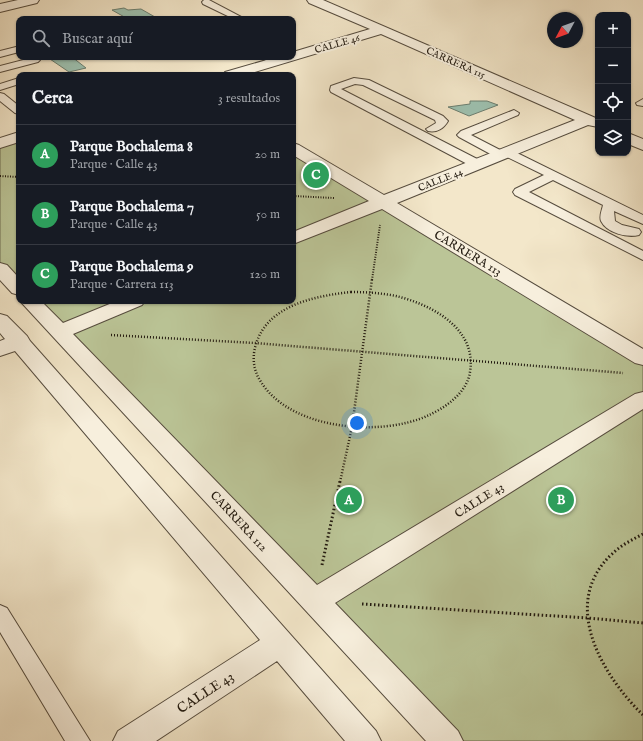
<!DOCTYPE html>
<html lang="es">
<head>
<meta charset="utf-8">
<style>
  :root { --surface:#171b24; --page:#20242c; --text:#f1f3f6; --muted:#9ea1a6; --line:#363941; --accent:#c59692 }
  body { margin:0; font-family:"IM FELL English",serif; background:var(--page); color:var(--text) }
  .controls { position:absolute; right:12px; top:12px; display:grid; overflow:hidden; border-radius:8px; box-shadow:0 1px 3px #0004 }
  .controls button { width:36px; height:36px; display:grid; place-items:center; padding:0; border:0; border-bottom:1px solid var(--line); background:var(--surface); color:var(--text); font:20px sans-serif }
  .compass { position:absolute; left:547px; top:12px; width:36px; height:36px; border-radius:50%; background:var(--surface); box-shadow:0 1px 3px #0004; rotate:229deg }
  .you { position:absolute; left:357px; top:423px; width:14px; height:14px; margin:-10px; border:3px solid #fff; border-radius:50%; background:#1a73e8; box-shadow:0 0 0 6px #1a73e833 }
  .badge { display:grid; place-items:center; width:26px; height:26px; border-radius:50%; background:var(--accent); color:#fff; font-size:13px; font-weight:700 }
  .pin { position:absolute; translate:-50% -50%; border:2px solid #fff; box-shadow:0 1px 4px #0006 }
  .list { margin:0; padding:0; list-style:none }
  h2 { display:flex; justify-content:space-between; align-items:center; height:52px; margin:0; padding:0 16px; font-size:17px }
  h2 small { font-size:13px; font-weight:400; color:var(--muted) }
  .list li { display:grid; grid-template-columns:26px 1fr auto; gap:12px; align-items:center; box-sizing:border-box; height:60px; padding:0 16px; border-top:1px solid var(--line) }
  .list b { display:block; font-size:15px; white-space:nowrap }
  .list p { margin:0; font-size:13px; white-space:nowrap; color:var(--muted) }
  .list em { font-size:13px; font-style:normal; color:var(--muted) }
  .icon { flex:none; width:22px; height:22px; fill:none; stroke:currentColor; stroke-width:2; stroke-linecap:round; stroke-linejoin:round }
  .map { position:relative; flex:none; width:643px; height:741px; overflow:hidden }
  .search { position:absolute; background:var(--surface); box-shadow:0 1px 3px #0004; left:16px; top:16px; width:280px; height:44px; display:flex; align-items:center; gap:10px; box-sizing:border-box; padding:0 14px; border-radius:8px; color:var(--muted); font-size:15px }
  .panel { position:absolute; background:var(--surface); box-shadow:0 1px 3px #0004; left:16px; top:72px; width:280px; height:232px; border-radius:8px }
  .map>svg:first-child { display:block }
  .green { fill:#bbc597; stroke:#6e6f53 }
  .water { fill:#9dc1b0; stroke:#6b7e70 }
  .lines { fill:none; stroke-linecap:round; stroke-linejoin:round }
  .service-casing { stroke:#564c3e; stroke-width:2 }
  .minor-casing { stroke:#564c3e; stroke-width:2 }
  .path-far2 { stroke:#21190f; stroke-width:2; stroke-dasharray:1 1.5; stroke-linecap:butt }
  .path-far1 { stroke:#21190f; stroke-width:2.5; stroke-dasharray:1 2; stroke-linecap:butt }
  .path { stroke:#21190f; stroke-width:3; stroke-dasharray:1.5 2.5; stroke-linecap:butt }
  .service { fill:#f7efdd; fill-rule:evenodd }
  .minor { fill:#f7efdd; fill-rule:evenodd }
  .labels { text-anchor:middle; stroke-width:4; stroke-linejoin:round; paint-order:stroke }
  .far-street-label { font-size:10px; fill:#21190f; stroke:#f7efdd }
  .street-label { font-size:12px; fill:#21190f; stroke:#f7efdd }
  .near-street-label { font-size:14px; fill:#21190f; stroke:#f7efdd }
</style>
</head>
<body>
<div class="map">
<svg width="643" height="741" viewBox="0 0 643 741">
  <rect width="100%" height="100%" fill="#f3e7ca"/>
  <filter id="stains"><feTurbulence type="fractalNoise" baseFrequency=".005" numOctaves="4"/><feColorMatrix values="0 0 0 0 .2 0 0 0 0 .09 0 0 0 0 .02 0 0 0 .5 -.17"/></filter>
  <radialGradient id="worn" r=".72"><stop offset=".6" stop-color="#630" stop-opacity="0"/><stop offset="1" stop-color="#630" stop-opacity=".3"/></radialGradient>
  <path class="green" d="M 19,137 L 19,289 L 0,269 L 0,143 Z
    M 293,148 L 643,358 L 643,741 L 447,741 L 30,301 L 293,301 Z"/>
  <path class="water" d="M 124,8 L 128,10 L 141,9 L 155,17 L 128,19 L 112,10 Z
    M 47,57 L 72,57 L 86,68 L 69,72 Z
    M 470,101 L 487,101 L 498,105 L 469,116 L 448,107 L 470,104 Z"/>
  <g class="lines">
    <g class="service-casing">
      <path id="service" d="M 204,0 L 209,0 L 245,19 L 234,19 L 203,4 L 202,2 Z
        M 16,47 L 19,48 L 19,52 L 0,57 L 0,51 Z
        M 35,57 L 38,58 L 40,60 L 38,62 L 0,72 L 0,66 Z
        M 259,57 L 272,57 L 279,62 L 274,65 Z
        M 19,78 L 19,84 L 0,90 L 0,84 Z
        M 354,78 L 369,80 L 443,116 L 448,121 C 444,128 437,133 428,131 L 426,129 L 436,123 L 435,120 L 363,85 L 355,84 L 341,89 L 481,161 L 483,164 L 481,167 L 473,167 L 331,92 L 330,90 L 331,86 Z
        M 0,93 L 4,94 L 19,106 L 19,114 L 15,113 L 0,101 Z
        M 643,99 L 643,106 L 637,105 L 636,103 Z
        M 514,110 L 519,113 L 518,115 L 471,135 L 502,151 L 507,149 L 511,150 L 643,215 L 643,224 L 614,211 L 615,221 L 622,225 L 639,229 L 641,232 L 639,235 C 627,238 607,233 601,221 C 599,216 602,210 603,205 L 553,180 L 529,192 L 643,251 L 643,260 L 515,195 L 513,192 L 515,189 L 544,175 L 505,156 L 500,159 L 496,157 L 459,137 L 457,135 L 461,131 Z
        M 0,605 L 7,608 L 90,741 L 65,741 L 0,632 Z"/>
    </g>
    <g class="minor-casing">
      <path id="minor" d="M 18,0 L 39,0 L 37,3 L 0,12 L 0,4 Z
        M 307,0 L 323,0 L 598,119 L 598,127 L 588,125 L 397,203 L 643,349 L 643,365 L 635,363 L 382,209 L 293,244 L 293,232 L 369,201 L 293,155 L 293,143 L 299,145 L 384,195 L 575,120 L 381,34 L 245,75 L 223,75 L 225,72 L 277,57 L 293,57 L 293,52 L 370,29 L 309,3 Z
        M 19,132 L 19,142 L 0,148 L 0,138 Z
        M 628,133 L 643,139 L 643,150 L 628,144 Z
        M 0,263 L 7,265 L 19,278 L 19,295 L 12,293 L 0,280 Z
        M 20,301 L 41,301 L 63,323 L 117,301 L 145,301 L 142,305 L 73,334 L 317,585 L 635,394 L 643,392 L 643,409 L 335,603 L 458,731 L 463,741 L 426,741 Z
        M 0,314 L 7,316 L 27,336 L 30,341 L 376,731 L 381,741 L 345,741 L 277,661 L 156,741 L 113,741 L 118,731 L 260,640 L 15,351 L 0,356 L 0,341 L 5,339 L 0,333 Z"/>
    </g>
    <path class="path-far2" d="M 0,176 L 19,177
      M 293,196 L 334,198
      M 372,280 L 380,225"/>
    <path class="path-far1" d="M 351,292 C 366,292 381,293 396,296 C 433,305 477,329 470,372 C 467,393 445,408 427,416 C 380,437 291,430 261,382 C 253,370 252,357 256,344 C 268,305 315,296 351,292 Z
      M 111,335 L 255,343 L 623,373
      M 340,482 L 352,427 L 372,279"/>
    <path class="path" d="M 643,534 C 632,540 621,545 612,554 C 559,603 602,675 643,715
      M 322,565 L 340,481
      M 362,604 L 588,618 L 643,623"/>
    <use href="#service" class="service"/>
    <use href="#minor" class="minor"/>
  </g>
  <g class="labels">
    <g class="far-street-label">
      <text transform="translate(337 43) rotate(-16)" y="4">CALLE 46</text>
      <text transform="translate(456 62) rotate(24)" y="4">CARRERA 115</text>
      <text transform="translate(440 179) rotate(-22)" y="4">CALLE 44</text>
    </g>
    <g class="street-label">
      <text transform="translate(468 253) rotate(31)" y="4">CARRERA 113</text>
      <text transform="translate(479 500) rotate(-32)" y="4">CALLE 43</text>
      <text transform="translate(239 521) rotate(47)" y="4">CARRERA 112</text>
    </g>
    <g class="near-street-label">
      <text transform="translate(205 692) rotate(-33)" y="5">CALLE 43</text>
    </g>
  </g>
  <rect width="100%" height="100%" filter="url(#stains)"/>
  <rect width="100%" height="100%" fill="url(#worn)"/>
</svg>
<div class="controls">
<button>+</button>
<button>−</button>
<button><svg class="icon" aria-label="locate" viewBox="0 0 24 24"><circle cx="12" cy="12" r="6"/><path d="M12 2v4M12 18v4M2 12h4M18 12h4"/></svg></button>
<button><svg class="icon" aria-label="layers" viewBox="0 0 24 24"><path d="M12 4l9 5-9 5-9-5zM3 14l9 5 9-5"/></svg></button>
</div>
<svg class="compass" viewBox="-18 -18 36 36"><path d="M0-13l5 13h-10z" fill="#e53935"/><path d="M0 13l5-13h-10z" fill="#9ea1a6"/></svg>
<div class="you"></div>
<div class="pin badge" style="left:349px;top:500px;background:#2e9e5b">A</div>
<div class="pin badge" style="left:561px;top:500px;background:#2e9e5b">B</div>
<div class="pin badge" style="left:316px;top:175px;background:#2e9e5b">C</div>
<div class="search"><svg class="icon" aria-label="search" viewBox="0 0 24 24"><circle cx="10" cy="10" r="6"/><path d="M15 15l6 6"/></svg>Buscar aquí</div>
<section class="panel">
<h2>Cerca<small>3 resultados</small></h2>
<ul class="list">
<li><span class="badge" style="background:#2e9e5b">A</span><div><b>Parque Bochalema 8</b><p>Parque · Calle 43</p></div><em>20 m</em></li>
<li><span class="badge" style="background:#2e9e5b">B</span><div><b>Parque Bochalema 7</b><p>Parque · Calle 43</p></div><em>50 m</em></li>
<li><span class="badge" style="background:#2e9e5b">C</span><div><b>Parque Bochalema 9</b><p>Parque · Carrera 113</p></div><em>120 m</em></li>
</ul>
</section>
</div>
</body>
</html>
